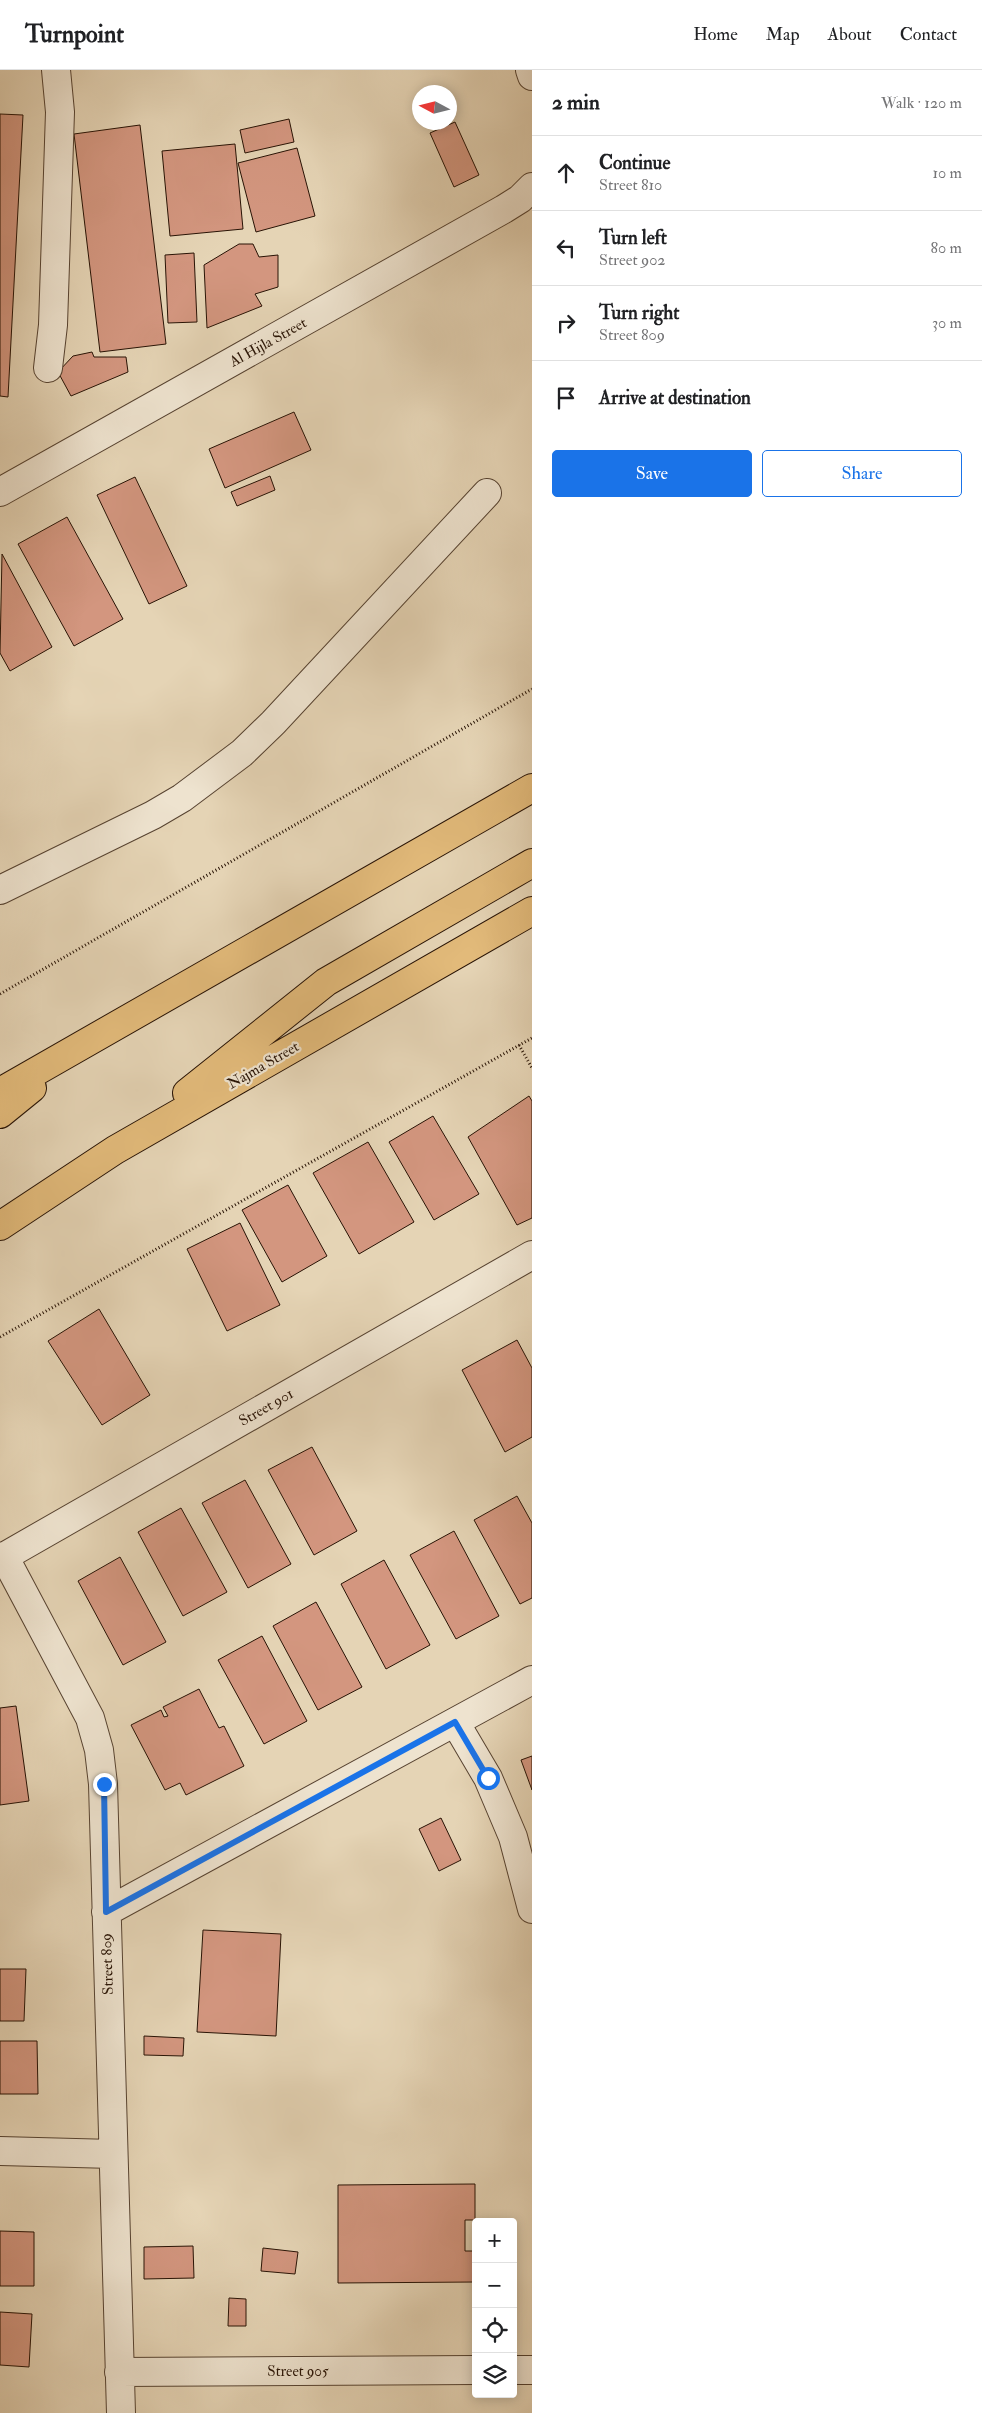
<!DOCTYPE html>
<html lang="en">
<head>
<meta charset="utf-8">
<style>
  :root { --surface:#fff; --page:#f6f6f6; --text:#202124; --muted:#757577; --line:#e0e0e0; --accent:#1a73e8 }
  body { margin:0; font-family:"IM FELL Double Pica",serif; background:var(--page); color:var(--text) }
  .controls { position:absolute; right:15px; bottom:15px; display:grid; overflow:hidden; border-radius:5px; box-shadow:0 2px 12px #0003 }
  .controls button { width:45px; height:45px; display:grid; place-items:center; padding:0; border:0; border-bottom:1px solid var(--line); background:var(--surface); color:var(--text); font:25px sans-serif }
  .compass { position:absolute; left:412px; top:15px; width:45px; height:45px; border-radius:50%; background:var(--surface); box-shadow:0 2px 12px #0003; rotate:277deg }
  .stop { position:absolute; width:15px; height:15px; margin:-11px; border:4px solid #1a73e8; border-radius:50%; background:#fff }
  .stop.end { background:#1a73e8; border-color:#fff; box-shadow:0 1px 5px #0008 }
  .list { margin:0; padding:0; list-style:none }
  h2 { display:flex; justify-content:space-between; align-items:center; height:65px; margin:0; padding:0 20px; font-size:21px }
  h2 small { font-size:16px; font-weight:400; color:var(--muted) }
  .list li { display:grid; grid-template-columns:32px 1fr auto; gap:15px; align-items:center; box-sizing:border-box; height:75px; padding:0 20px; border-top:1px solid var(--line) }
  .list b { display:block; font-size:19px; white-space:nowrap }
  .list p { margin:0; font-size:16px; white-space:nowrap; color:var(--muted) }
  .list em { font-size:16px; font-style:normal; color:var(--muted) }
  .actions { display:flex; gap:10px; padding:15px 20px }
  .actions a { flex:1; padding:11px 0; border:1px solid var(--accent); border-radius:5px; text-align:center; font-size:18px; color:var(--accent) }
  .actions .main { background:var(--accent); color:#fff }
  .icon { flex:none; width:28px; height:28px; fill:none; stroke:currentColor; stroke-width:2; stroke-linecap:round; stroke-linejoin:round }
  .map { position:relative; flex:none; width:532px; height:2343px; overflow:hidden }
  header { display:flex; align-items:center; gap:30px; box-sizing:border-box; height:70px; padding:0 25px; background:var(--surface); border-bottom:1px solid var(--line) }
  header strong { font-size:24px }
  nav { display:flex; gap:28px; margin-inline-start:auto; font-size:18px }
  main { display:flex }
  aside { flex:1; background:var(--surface) }
  .map>svg:first-child { display:block }
  .building { fill:#d3967f; stroke:#281305 }
  .lines { fill:none; stroke-linecap:round; stroke-linejoin:round }
  .street-casing { stroke:#574331; stroke-width:30 }
  .primary-casing { stroke:#281305; stroke-width:30 }
  .path { stroke:#281305; stroke-width:3; stroke-dasharray:1 2.5; stroke-linecap:butt }
  .street { stroke:#eee3cf; stroke-width:28 }
  .primary { stroke:#e2ba7a; stroke-width:28 }
  .route { stroke:#1a73e8; stroke-width:6 }
  .labels { text-anchor:middle; stroke-width:4.5; stroke-linejoin:round; paint-order:stroke }
  .street-label { font-size:15px; fill:#281305; stroke:#eee3cf }
</style>
</head>
<body>
<header>
<strong>Turnpoint</strong>
<nav><a>Home</a><a>Map</a><a>About</a><a>Contact</a></nav>
</header>
<main>
<div class="map">
<svg width="532" height="2343" viewBox="0 0 532 2343">
  <rect width="100%" height="100%" fill="#e5d4b5"/>
  <filter id="stains"><feTurbulence type="fractalNoise" baseFrequency=".004" numOctaves="4"/><feColorMatrix values="0 0 0 0 .2 0 0 0 0 .09 0 0 0 0 .02 0 0 0 .5 -.17"/></filter>
  <radialGradient id="worn" r=".72"><stop offset=".6" stop-color="#630" stop-opacity="0"/><stop offset="1" stop-color="#630" stop-opacity=".3"/></radialGradient>
  <path class="building" d="M 0,44 L 23,45 L 8,327 L 0,326 Z
    M 289,49 L 294,72 L 245,83 L 240,60 Z
    M 455,52 L 479,105 L 454,117 L 430,63 Z
    M 140,55 L 166,274 L 100,282 L 74,64 Z
    M 235,74 L 243,159 L 170,166 L 162,81 Z
    M 297,78 L 315,146 L 256,162 L 238,93 Z
    M 239,174 L 253,174 L 259,187 L 278,185 L 278,217 L 255,224 L 262,236 L 207,258 L 204,195 Z
    M 194,183 L 197,252 L 168,253 L 165,185 Z
    M 92,282 L 94,287 L 126,287 L 128,302 L 71,326 L 58,302 L 73,286 Z
    M 294,342 L 311,380 L 225,418 L 209,379 Z
    M 270,406 L 275,420 L 237,436 L 231,422 Z
    M 135,407 L 187,516 L 149,534 L 97,425 Z
    M 67,447 L 123,549 L 74,576 L 18,474 Z
    M 2,484 L 52,577 L 10,601 L 0,583 Z
    M 529,1026 L 532,1031 L 532,1148 L 517,1155 L 468,1067 Z
    M 433,1046 L 479,1124 L 434,1150 L 389,1072 Z
    M 368,1072 L 414,1152 L 359,1184 L 313,1103 Z
    M 288,1115 L 327,1186 L 282,1212 L 242,1140 Z
    M 240,1153 L 280,1235 L 227,1261 L 187,1179 Z
    M 99,1239 L 150,1325 L 102,1355 L 48,1271 Z
    M 517,1270 L 532,1298 L 532,1367 L 505,1382 L 462,1300 Z
    M 312,1377 L 357,1461 L 314,1485 L 268,1400 Z
    M 245,1410 L 291,1494 L 248,1518 L 202,1433 Z
    M 517,1426 L 532,1453 L 532,1528 L 520,1534 L 474,1450 Z
    M 181,1438 L 227,1522 L 183,1546 L 138,1462 Z
    M 454,1461 L 499,1546 L 456,1569 L 410,1485 Z
    M 120,1487 L 166,1572 L 123,1595 L 78,1511 Z
    M 384,1490 L 430,1575 L 386,1599 L 341,1514 Z
    M 316,1532 L 362,1617 L 318,1640 L 273,1556 Z
    M 262,1566 L 307,1651 L 264,1674 L 218,1590 Z
    M 199,1619 L 219,1658 L 224,1656 L 244,1696 L 186,1725 L 180,1713 L 165,1720 L 131,1655 L 161,1640 L 164,1647 L 168,1646 L 163,1637 Z
    M 16,1636 L 29,1731 L 0,1735 L 0,1638 Z
    M 532,1686 L 532,1720 L 521,1690 Z
    M 441,1748 L 461,1790 L 439,1801 L 419,1759 Z
    M 203,1860 L 281,1864 L 276,1966 L 197,1962 Z
    M 0,1899 L 26,1899 L 24,1951 L 0,1951 Z
    M 144,1966 L 184,1968 L 183,1986 L 144,1985 Z
    M 0,1971 L 37,1971 L 38,2024 L 0,2024 Z
    M 475,2114 L 475,2150 L 465,2150 L 465,2181 L 475,2181 L 475,2212 L 338,2213 L 338,2115 Z
    M 0,2161 L 34,2162 L 34,2216 L 0,2216 Z
    M 193,2176 L 194,2208 L 144,2209 L 144,2177 Z
    M 263,2178 L 298,2182 L 295,2204 L 261,2201 Z
    M 229,2228 L 246,2229 L 246,2256 L 228,2256 Z
    M 0,2242 L 32,2244 L 29,2297 L 0,2295 Z"/>
  <g class="lines">
    <g class="street-casing">
      <path id="street" d="M 530,0 L 532,6
        M 48,298 L 53,255 L 60,42 L 56,0
        M 0,422 L 504,139 L 520,129 L 532,117
        M 0,820 L 153,745 L 182,728 L 242,683 L 273,653 L 487,423
        M 4,1486 L 90,1648 L 99,1680 L 103,1714 L 121,2343
        M 0,1489 L 532,1185
        M 455,1652 L 488,1708 L 513,1767 L 532,1839
        M 106,1842 L 532,1610
        M 0,2081 L 113,2084
        M 513,2300 L 532,2300
        M 119,2302 L 476,2300"/>
    </g>
    <g class="primary-casing">
      <path id="primary" d="M 0,1022 L 532,718
        M 187,1023 L 326,912 L 532,793
        M 0,1044 L 32,1018
        M 0,1156 L 115,1080 L 532,841"/>
    </g>
    <path class="path" d="M 0,924 L 532,619
      M 519,975 L 532,998
      M 0,1267 L 532,968"/>
    <use href="#street" class="street"/>
    <use href="#primary" class="primary"/>
  </g>
  <g class="lines">
    <path class="route" d="M 104,1714 L 106,1842 L 455,1652 L 488,1708"/>
  </g>
  <g class="labels">
    <g class="street-label">
      <text transform="translate(268 272) rotate(-29)" y="5">Al Hijla Street</text>
      <text transform="translate(263 995) rotate(-30)" y="5">Najma Street</text>
      <text transform="translate(266 1337) rotate(-30)" y="5">Street 901</text>
      <text transform="translate(107 1894) rotate(-92)" y="5">Street 809</text>
      <text x="298" y="2306">Street 905</text>
    </g>
  </g>
  <rect width="100%" height="100%" filter="url(#stains)"/>
  <rect width="100%" height="100%" fill="url(#worn)"/>
</svg>
<div class="controls">
<button>+</button>
<button>−</button>
<button><svg class="icon" aria-label="locate" viewBox="0 0 24 24"><circle cx="12" cy="12" r="6"/><path d="M12 2v4M12 18v4M2 12h4M18 12h4"/></svg></button>
<button><svg class="icon" aria-label="layers" viewBox="0 0 24 24"><path d="M12 4l9 5-9 5-9-5zM3 14l9 5 9-5"/></svg></button>
</div>
<svg class="compass" viewBox="-18 -18 36 36"><path d="M0-13l5 13h-10z" fill="#e53935"/><path d="M0 13l5-13h-10z" fill="#757577"/></svg>
<div class="stop" style="left:488px;top:1708px"></div>
<div class="stop end" style="left:104px;top:1714px"></div>
</div>
<aside>
<h2>2 min<small>Walk · 120 m</small></h2>
<ul class="list">
<li><svg class="icon" aria-label="ahead" viewBox="0 0 24 24"><path d="M12 20V5M6 11l6-6 6 6"/></svg><div><b>Continue</b><p>Street 810</p></div><em>10 m</em></li>
<li><svg class="icon" aria-label="left" viewBox="0 0 24 24"><path d="M17 20v-9H6M10 6l-5 5 5 5"/></svg><div><b>Turn left</b><p>Street 902</p></div><em>80 m</em></li>
<li><svg class="icon" aria-label="right" viewBox="0 0 24 24"><path d="M7 20v-9h11M14 6l5 5-5 5"/></svg><div><b>Turn right</b><p>Street 809</p></div><em>30 m</em></li>
<li><svg class="icon" aria-label="arrive" viewBox="0 0 24 24"><path d="M6 21V4h12l-3 4 3 4H6"/></svg><div><b>Arrive at destination</b></div></li>
</ul>
<div class="actions"><a class="main">Save</a><a>Share</a></div>
</aside>
</main>
</body>
</html>
